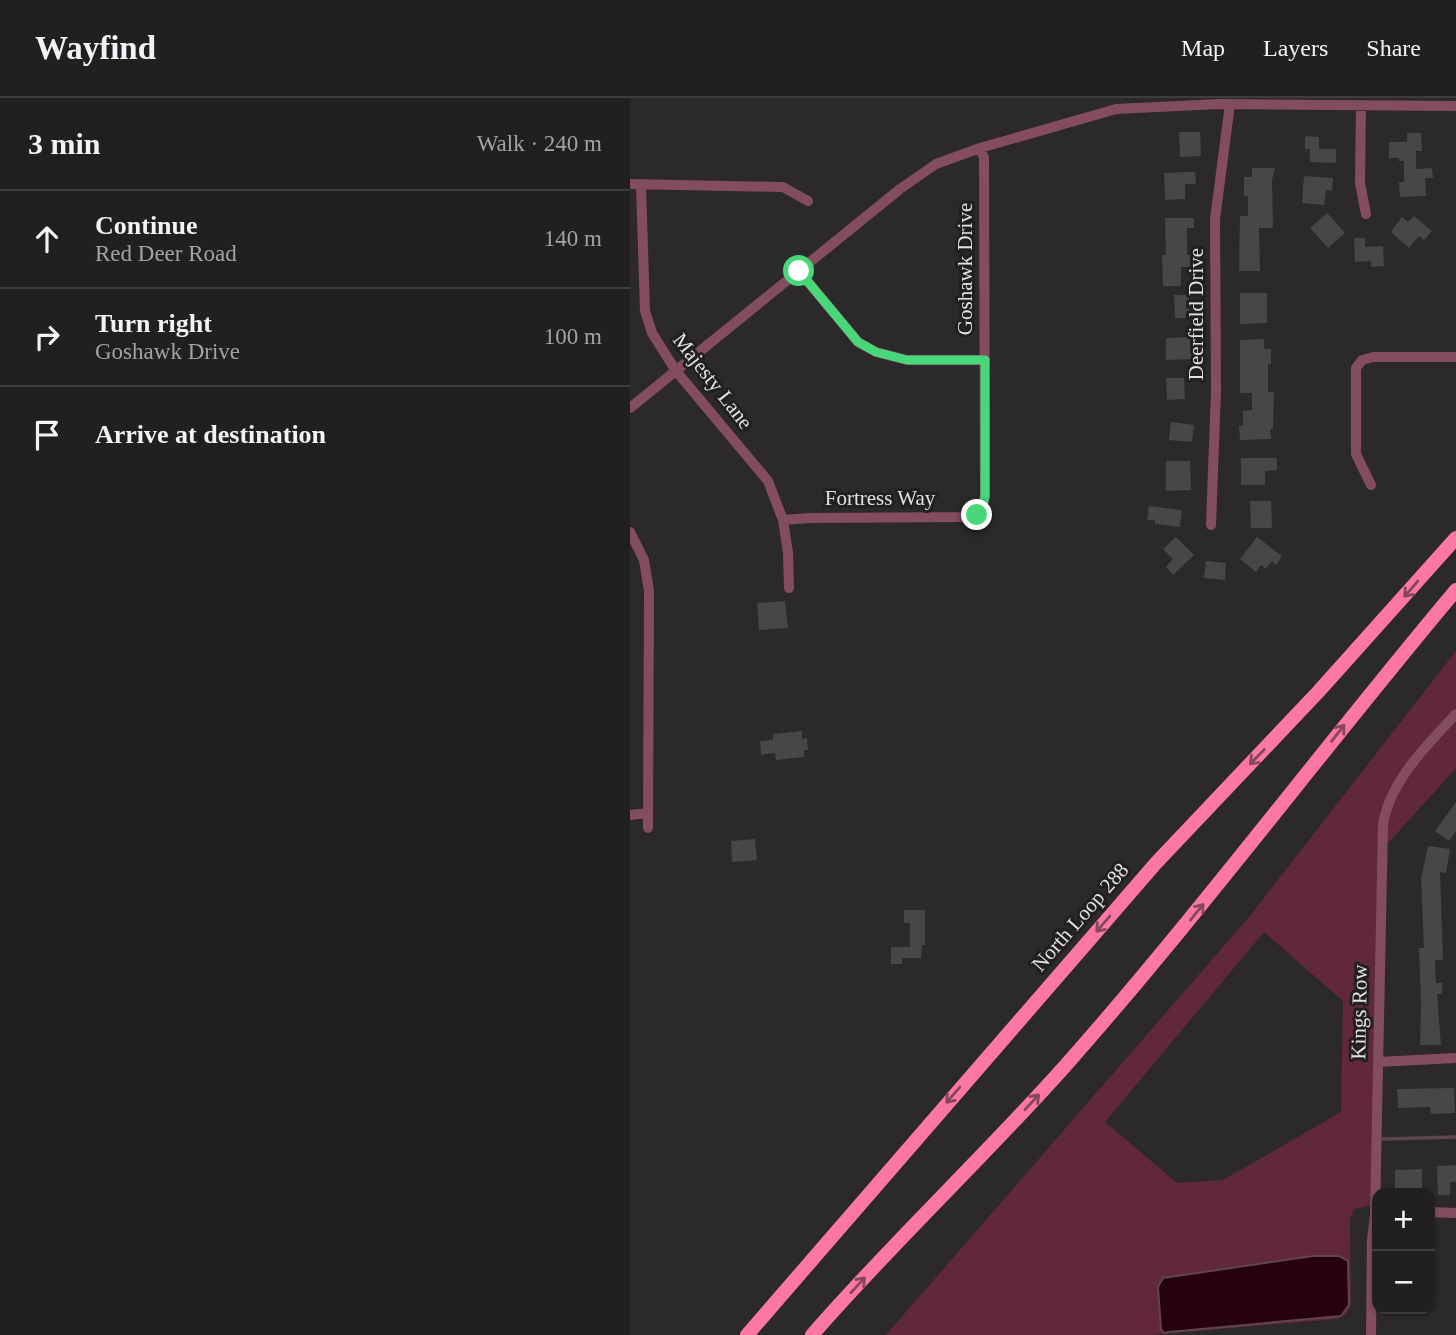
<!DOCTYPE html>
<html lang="en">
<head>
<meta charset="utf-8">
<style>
  :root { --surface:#211f20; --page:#2d2c2d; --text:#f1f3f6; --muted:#a2a2a5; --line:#3e3d3e }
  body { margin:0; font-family:"Times New Roman",serif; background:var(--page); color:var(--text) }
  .controls { position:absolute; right:21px; bottom:21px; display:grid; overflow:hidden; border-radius:14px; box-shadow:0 2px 5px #0004 }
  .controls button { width:63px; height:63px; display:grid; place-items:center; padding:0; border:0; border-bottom:2px solid var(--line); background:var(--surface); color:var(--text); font:35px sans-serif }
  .stop { position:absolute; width:21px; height:21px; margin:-16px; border:5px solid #48d779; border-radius:50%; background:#fff }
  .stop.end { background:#48d779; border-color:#fff; box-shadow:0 2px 7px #0008 }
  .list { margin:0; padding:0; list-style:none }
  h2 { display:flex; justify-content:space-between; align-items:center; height:91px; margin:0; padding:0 28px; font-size:30px }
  h2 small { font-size:23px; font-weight:400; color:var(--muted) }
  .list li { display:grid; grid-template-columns:46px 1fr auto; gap:21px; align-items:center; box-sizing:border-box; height:98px; padding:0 28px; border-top:2px solid var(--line) }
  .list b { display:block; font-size:26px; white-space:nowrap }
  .list p { margin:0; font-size:23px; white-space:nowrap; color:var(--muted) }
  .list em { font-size:23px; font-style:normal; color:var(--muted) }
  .icon { flex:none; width:38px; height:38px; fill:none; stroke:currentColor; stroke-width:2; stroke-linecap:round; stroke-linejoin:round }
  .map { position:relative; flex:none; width:826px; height:1237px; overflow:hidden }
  header { display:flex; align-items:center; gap:42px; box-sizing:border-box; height:98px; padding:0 35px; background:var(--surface); border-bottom:2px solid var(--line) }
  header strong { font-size:33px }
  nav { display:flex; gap:38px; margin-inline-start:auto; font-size:24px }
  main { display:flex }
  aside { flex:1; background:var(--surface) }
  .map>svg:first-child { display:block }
  .green { fill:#61273b; fill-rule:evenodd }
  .water { fill:#26020f; stroke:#5f454e; stroke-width:2 }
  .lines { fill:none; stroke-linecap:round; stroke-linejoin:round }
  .stream { stroke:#5f454e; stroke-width:3.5 }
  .building { fill:#494647 }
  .minor { stroke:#834d5d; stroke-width:10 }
  .highway { stroke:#fc77a4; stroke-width:14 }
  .oneway { stroke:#84475b }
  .route { stroke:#48d779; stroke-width:9 }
  .labels { text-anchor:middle; stroke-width:6; stroke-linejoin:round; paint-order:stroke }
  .street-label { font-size:21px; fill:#e3e2e2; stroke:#221f20 }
</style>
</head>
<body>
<header>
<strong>Wayfind</strong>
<nav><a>Map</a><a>Layers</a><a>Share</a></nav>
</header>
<main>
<aside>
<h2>3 min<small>Walk · 240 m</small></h2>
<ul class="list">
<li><svg class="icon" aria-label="ahead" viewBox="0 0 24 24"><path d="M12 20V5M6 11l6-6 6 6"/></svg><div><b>Continue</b><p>Red Deer Road</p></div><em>140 m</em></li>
<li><svg class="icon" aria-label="right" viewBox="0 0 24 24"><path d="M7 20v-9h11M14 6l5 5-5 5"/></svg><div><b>Turn right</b><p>Goshawk Drive</p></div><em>100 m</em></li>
<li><svg class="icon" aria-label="arrive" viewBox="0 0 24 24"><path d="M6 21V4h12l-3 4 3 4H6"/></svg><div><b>Arrive at destination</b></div></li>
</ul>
</aside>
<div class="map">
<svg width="826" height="1237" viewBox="0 0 826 1237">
  <rect width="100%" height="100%" fill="#2c292a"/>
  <path class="green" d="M 826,553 L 826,670 L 751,753 L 745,1107 L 724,1111 L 720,1121 L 721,1206 L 716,1216 L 707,1221 L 521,1237 L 256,1237 L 619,819 ZM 634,834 L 713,903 L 711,1014 L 593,1082 L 547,1085 L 475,1024 Z"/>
  <path class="water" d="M 683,1158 L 709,1158 L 718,1163 L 719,1207 L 711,1218 L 539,1234 L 534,1235 L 531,1231 L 528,1189 L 533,1180 Z"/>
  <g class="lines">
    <path class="stream" d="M 753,1041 L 826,1039"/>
  </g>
  <path class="building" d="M 549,34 L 570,34 L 571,58 L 550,59 Z
    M 777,35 L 791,35 L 792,53 L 786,53 L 786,71 L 802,70 L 803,80 L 795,80 L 796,98 L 770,99 L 769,84 L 774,84 L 774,63 L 769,63 L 769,60 L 759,60 L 759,44 L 777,44 Z
    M 675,38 L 689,39 L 689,51 L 706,51 L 706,65 L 680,64 L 680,51 L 675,51 Z
    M 622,70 L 645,70 L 642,82 L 643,130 L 629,130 L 630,173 L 609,173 L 610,118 L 618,118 L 618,98 L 614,98 L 614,79 L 622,79 Z
    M 554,74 L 565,74 L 566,86 L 555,86 L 555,101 L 535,102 L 534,75 Z
    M 674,78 L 703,80 L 702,93 L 696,92 L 694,107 L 672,105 Z
    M 697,115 L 715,135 L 698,150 L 680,130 Z
    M 784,118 L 802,133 L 794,142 L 789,138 L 779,150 L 762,135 L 762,132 L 772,119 L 778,124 Z
    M 535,120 L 564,120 L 564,130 L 557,130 L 557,157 L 561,157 L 561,169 L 551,169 L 551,188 L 533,188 L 532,157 L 536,157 Z
    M 724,140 L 735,140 L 735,149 L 753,148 L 754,168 L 741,169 L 741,163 L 725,164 Z
    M 610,195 L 637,195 L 637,225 L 610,226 Z
    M 544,197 L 559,197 L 560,220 L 545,220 Z
    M 561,239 L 562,261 L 536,262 L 536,240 Z
    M 634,241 L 634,251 L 641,251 L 641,266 L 638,266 L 638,294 L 644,294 L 643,331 L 640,331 L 641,341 L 610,342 L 609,328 L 613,328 L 613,313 L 622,312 L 622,295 L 610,295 L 610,242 Z
    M 536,280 L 554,280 L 555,301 L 537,302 Z
    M 541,324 L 564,327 L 562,344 L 539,342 Z
    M 611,360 L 647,360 L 647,372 L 635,373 L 635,387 L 611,387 Z
    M 536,363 L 560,363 L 561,392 L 536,393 Z
    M 620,403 L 641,403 L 642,430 L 621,430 Z
    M 519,408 L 552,412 L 550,429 L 525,426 L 525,422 L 517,422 Z
    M 546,439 L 564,457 L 543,477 L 536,469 L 543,461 L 533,451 Z
    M 627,439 L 652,458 L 646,467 L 642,463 L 635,471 L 631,467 L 626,474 L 610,461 Z
    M 576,463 L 596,465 L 595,482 L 574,480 Z
    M 155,503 L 158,530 L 129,532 L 127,505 Z
    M 172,633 L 172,641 L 177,640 L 178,652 L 174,652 L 174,659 L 146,662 L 145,655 L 131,657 L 130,643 L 143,642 L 143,636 Z
    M 826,704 L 826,733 L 819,743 L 805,733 Z
    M 125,741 L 127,762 L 102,764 L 101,743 Z
    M 798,748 L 820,751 L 816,775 L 810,774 L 813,862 L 805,862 L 806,885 L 812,885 L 812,896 L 807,896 L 811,947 L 790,947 L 791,905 L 789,850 L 794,850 L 791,780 Z
    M 274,812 L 295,812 L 295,847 L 292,847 L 291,860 L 272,860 L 272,866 L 261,866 L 261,849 L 280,849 L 280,825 L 274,825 Z
    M 824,990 L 825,1015 L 801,1016 L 800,1009 L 768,1010 L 767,991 Z
    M 826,1067 L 826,1084 L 820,1084 L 820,1097 L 808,1097 L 807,1068 Z
    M 792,1071 L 792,1095 L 765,1095 L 765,1072 Z"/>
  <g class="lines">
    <path class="minor" d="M 731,7 L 730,85 L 736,116
      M 0,86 L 153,89 L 178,103
      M 11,88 L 15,213 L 22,235 L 46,273 L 138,383 L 153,422 L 158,455 L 159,490
      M 169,173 L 228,244 L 246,254 L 277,262 L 355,262
      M 0,310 L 270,91 L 306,66 L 350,50 L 486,11 L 590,6 L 826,8
      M 741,387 L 726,356 L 726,270 L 732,262 L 743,259 L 826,259
      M 153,422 L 180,420 L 337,419 C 350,416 352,411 355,398 L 354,60 L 350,50
      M 581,427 L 586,293 L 585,121 L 600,6
      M 0,434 L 14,462 L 19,493 L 18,730
      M 0,717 L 18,715
      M 748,964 L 826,960
      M 800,1114 L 826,1115
      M 741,1237 L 742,1142 L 745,1116 L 753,727 C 759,684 797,647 826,616"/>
    <path class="highway" d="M 117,1237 L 526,765 L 689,593 L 826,440
      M 182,1237 C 263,1144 354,1059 436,967 C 572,813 694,649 826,492"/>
  </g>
  <defs><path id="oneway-shaft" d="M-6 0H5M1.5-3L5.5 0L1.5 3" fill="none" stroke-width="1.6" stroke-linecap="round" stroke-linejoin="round" transform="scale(1.75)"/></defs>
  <g class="oneway">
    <use href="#oneway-shaft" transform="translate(781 491) rotate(131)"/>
    <use href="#oneway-shaft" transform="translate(708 635) rotate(-52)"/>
    <use href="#oneway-shaft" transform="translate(627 659) rotate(134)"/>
    <use href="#oneway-shaft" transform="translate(567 814) rotate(-51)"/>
    <use href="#oneway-shaft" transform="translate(473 826) rotate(131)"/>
    <use href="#oneway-shaft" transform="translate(323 997) rotate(131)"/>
    <use href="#oneway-shaft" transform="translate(402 1004) rotate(-47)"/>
    <use href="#oneway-shaft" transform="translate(228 1187) rotate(-47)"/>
  </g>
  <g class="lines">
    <path class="route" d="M 169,173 L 228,244 L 246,254 L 277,262 L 355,262 L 355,398 L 353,409 L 347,417"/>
  </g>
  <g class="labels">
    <g class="street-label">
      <text transform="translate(335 171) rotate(-90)" y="7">Goshawk Drive</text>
      <text transform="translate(566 216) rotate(-90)" y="7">Deerfield Drive</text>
      <text transform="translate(83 283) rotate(52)" y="7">Majesty Lane</text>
      <text x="250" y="407">Fortress Way</text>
      <text transform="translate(450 819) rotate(-49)" y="7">North Loop 288</text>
      <text transform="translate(729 914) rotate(-89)" y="7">Kings Row</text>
    </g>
  </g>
</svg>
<div class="controls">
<button>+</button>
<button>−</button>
</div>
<div class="stop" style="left:169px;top:173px"></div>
<div class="stop end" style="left:347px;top:417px"></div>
</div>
</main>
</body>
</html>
